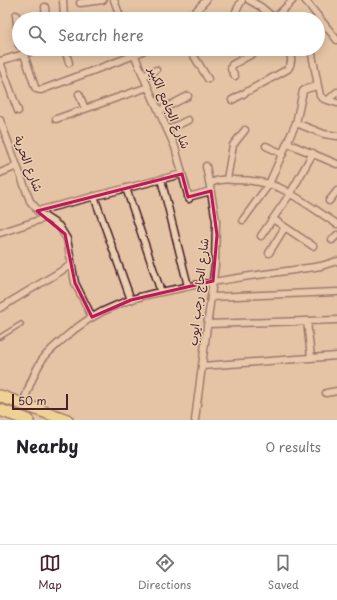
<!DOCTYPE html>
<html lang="en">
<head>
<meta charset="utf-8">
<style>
  :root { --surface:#fff; --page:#f2f2f2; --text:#202124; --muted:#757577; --line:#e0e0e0; --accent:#4a1f2b }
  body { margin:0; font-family:"Playpen Sans","Playpen Sans Arabic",sans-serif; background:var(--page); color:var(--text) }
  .scale { position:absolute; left:12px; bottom:10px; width:56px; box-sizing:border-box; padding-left:4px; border:2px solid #4a1f2b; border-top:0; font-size:11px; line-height:14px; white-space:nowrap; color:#4a1f2b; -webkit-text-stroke:3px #eacfb1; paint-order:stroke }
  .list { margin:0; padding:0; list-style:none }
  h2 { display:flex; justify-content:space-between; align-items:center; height:52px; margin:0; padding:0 16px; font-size:17px }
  h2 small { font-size:13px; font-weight:400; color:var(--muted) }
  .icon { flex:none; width:22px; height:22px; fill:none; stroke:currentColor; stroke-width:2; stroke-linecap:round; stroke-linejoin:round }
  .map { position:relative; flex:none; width:337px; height:420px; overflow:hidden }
  .search { position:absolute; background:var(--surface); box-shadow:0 2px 10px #0003; left:12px; right:12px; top:12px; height:44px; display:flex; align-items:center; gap:10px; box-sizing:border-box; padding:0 14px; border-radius:22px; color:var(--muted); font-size:15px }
  .sheet { height:124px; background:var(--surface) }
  nav { display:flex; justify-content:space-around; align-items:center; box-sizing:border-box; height:56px; border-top:1px solid var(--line); background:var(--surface); font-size:11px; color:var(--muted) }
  nav a { display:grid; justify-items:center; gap:2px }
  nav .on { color:var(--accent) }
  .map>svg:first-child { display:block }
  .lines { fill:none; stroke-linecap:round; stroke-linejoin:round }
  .lane-casing { stroke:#4a1f2b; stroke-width:6 }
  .street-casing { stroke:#4a1f2b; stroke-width:9 }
  .highway-casing { stroke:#4a1f2b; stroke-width:14 }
  .lane { stroke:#eacfb1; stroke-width:3 }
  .street { stroke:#eacfb1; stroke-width:6 }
  .highway { stroke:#f9e181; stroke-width:11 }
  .marked { fill:none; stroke:#c2185b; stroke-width:3; stroke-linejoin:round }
  .labels { text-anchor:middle; stroke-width:3; stroke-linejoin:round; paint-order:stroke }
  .street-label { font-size:12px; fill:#4a1f2b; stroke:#eacfb1 }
</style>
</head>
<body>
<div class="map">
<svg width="337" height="420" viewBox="0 0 337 420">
  <rect width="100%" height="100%" fill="#e5c4a5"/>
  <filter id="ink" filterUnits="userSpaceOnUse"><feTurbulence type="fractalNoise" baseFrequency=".025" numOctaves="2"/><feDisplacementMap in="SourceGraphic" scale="8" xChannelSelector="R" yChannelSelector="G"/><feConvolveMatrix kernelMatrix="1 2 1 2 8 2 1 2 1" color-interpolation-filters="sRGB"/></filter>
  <g filter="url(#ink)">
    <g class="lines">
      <g class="lane-casing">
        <path id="lane" d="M 0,337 L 21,324"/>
      </g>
      <g class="street-casing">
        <path id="street" d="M 63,0 L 64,17
          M 114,0 L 121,19
          M 249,0 L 261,7 L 275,19
          M 305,0 L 337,40
          M 80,3 L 103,0
          M 45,7 L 46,19
          M 16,15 L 19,45
          M 189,19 L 206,0
          M 232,19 L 242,0
          M 274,19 L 293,0
          M 65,49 L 69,63
          M 132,49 L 148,87 L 175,147 L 189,199
          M 198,49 L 194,52 L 194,56 L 208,79
          M 311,49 L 320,96 L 324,99 L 337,103
          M 24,54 L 35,87 L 36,89 L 41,90 L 135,55 L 146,49
          M 0,61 L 40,49
          M 0,62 L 18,111
          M 143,76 L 156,70
          M 235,76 L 231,69 L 232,65 L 261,49
          M 79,94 L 85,109
          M 232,100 L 288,69 C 293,62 291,57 289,49
          M 328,100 L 337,92
          M 159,111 L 188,96
          M 56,119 L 148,87
          M 0,120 L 30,201 L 41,214 L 59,226 L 67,239 L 75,283 L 92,317
          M 296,123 L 324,134 L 337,136
          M 168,130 L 188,120
          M 287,143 L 337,164
          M 266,146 L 283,154
          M 206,166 L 210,187
          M 0,173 L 17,166
          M 161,179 L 188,286
          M 227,179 L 233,145 L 245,130
          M 126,188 L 161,292
          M 94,196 L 131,300
          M 188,197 L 211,191
          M 329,201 L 337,191
          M 37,211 L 182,174
          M 273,219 L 313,246
          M 243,220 L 269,184 L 296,123 L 303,91 L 306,89 L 317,86
          M 0,233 L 45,218
          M 261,236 L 290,194 L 313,153
          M 332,240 L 337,235
          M 269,253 L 285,227
          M 211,297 L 337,292
          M 0,308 L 71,265
          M 307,321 L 311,358
          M 208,324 L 337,320
          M 202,366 L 337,356
          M 326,393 L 337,391
          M 23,404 C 28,389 33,374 42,360 C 47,353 54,347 61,341 C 77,326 96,313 117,305 C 137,296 159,292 181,288 C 227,278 275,273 321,266 L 337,261
          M 195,420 L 215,265 L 216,221 L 210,187 L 211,183 C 218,179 227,179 235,180 C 250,180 266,182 280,188 C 300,198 318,212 337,224"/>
      </g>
      <g class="highway-casing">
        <path id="highway" d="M 0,396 L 67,420
          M 0,410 L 28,420"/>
      </g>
      <use href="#lane" class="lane"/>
      <use href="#street" class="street"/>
      <use href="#highway" class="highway"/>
    </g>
  </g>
  <path d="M0 0H337V420H0ZM 182,174 L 188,197 L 211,191 L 217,235 L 213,281 L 131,300 L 92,317 L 75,283 L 65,234 L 37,211 Z" fill="#e5c4a5" fill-opacity=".55" fill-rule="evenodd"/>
  <path class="marked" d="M 182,174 L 188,197 L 211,191 L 217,235 L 213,281 L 131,300 L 92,317 L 75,283 L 65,234 L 37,211 Z"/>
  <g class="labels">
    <g class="street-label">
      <text transform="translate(169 108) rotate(67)" y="4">شارع الجامع الكبير</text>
      <text transform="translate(28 164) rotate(69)" y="4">شارع الحرية</text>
      <text transform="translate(199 292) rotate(-84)" y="4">شارع الحاج رجب ايوب</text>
    </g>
  </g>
</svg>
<div class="scale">50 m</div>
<div class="search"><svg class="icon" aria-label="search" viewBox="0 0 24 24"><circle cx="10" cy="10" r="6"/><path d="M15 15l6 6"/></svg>Search here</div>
</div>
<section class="sheet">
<h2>Nearby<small>0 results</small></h2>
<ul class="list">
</ul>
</section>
<nav>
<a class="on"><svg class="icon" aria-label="map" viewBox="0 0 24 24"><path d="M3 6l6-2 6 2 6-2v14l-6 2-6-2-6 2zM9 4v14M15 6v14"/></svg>Map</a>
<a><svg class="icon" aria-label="directions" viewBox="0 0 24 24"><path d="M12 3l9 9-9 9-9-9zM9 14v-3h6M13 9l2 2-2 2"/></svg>Directions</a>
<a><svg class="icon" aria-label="saved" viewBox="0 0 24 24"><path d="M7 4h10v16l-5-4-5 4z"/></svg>Saved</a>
</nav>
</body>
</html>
